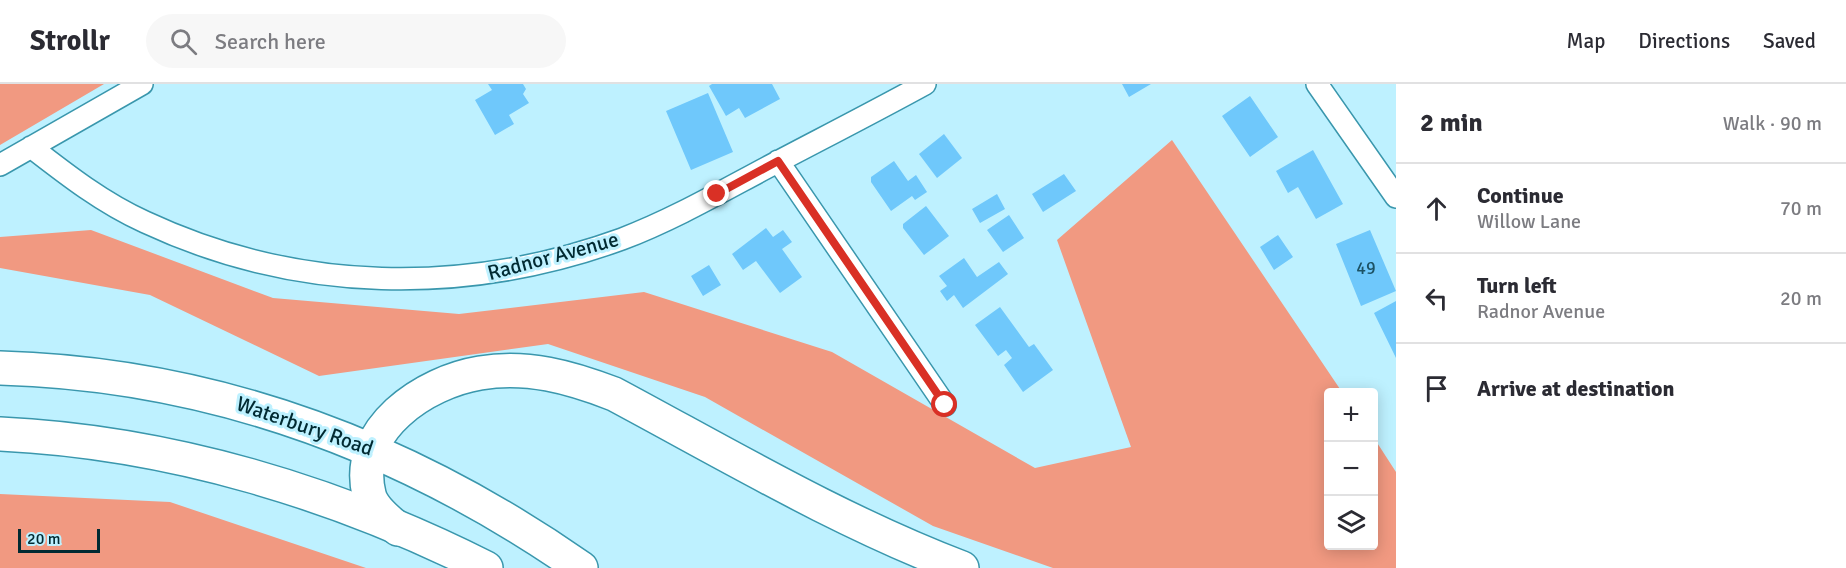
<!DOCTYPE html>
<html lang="en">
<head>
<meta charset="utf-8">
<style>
  :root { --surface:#fff; --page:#f7f7f7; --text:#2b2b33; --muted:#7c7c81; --line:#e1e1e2 }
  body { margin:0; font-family:Signika,sans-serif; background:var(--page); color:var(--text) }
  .controls { position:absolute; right:18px; bottom:18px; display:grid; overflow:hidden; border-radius:6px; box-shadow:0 3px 15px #0003 }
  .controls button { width:54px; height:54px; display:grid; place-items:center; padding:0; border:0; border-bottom:2px solid var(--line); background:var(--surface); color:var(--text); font:30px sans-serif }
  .scale { position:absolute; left:18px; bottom:15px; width:82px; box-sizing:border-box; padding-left:6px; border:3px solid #012a32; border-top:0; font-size:16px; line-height:21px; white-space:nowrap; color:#012a32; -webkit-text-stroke:4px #bef1ff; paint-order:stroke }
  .stop { position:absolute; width:18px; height:18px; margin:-14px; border:4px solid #d93025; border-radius:50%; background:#fff }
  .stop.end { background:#d93025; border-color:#fff; box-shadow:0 2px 6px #0008 }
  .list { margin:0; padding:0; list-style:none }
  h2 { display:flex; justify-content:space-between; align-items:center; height:78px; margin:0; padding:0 24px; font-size:26px }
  h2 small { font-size:20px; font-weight:400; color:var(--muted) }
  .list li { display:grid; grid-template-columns:39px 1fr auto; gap:18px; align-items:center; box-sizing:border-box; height:90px; padding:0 24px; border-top:2px solid var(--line) }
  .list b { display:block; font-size:22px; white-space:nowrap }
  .list p { margin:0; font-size:20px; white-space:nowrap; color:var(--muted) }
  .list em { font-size:20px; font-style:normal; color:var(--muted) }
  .icon { flex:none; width:33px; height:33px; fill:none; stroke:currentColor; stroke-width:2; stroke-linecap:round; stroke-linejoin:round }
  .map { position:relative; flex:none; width:1396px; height:484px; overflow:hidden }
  header { display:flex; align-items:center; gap:36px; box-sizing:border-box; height:84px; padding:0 30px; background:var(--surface); border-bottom:2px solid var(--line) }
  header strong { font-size:28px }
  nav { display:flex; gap:33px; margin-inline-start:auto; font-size:21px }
  .search { width:420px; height:54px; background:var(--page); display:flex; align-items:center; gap:15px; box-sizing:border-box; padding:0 21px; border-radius:33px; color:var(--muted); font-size:22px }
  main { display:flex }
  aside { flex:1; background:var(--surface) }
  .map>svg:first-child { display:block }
  .forest { fill:#f19981 }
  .building { fill:#6fc8fb }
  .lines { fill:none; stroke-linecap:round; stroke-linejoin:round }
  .street-casing { stroke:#3a97ad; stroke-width:24 }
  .primary-casing { stroke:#3a97ad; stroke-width:36 }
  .highway-casing { stroke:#3a97ad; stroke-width:36 }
  .street { stroke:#fff; stroke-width:21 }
  .primary { stroke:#fff; stroke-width:33 }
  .highway { stroke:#fff; stroke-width:33 }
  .route { stroke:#d93025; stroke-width:8 }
  .labels { text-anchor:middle; stroke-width:6; stroke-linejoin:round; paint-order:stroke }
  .number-label { font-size:18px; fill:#1c5264 }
  .street-label { font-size:21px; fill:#012a32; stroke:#bef1ff }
</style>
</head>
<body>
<header>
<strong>Strollr</strong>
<div class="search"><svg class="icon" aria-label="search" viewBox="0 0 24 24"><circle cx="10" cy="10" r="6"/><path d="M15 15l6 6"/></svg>Search here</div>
<nav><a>Map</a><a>Directions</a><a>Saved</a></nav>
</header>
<main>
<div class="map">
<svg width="1396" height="484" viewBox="0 0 1396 484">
  <rect width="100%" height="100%" fill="#bef1ff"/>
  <path class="forest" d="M 0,0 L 104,0 L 0,61 Z
    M 1172,56 L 1342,308 L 1328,308 L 1328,462 L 1374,462 L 1374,354 L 1396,388 L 1396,484 L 1053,484 L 933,442 L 705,313 L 548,260 L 319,292 L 150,211 L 0,184 L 0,153 L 91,146 L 273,214 L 459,230 L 644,208 L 832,268 L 1035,384 L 1131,363 L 1057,156 Z
    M 0,410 L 170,418 L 366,484 L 0,484 Z"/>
  <path class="building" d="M 488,0 L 523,0 L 526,5 L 523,10 L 529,19 L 509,31 L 514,40 L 495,51 L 475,16 L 492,6 Z
    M 712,0 L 772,0 L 780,15 L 745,34 L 739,24 L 726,32 L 709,2 Z
    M 1122,0 L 1151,0 L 1129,13 Z
    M 708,9 L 733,68 L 691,86 L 666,27 Z
    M 1250,12 L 1278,53 L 1250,73 L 1222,32 Z
    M 944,50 L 962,74 L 937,94 L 919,70 Z
    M 1313,66 L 1343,120 L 1316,135 L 1298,103 L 1288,109 L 1276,87 Z
    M 894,77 L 908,97 L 916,91 L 927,108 L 915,116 L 912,112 L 891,127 L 871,98 L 871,93 Z
    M 1064,90 L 1076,107 L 1043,128 L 1032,110 Z
    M 997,110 L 1005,125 L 980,139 L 972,125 Z
    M 926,122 L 949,152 L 924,171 L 903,144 L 903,140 Z
    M 1009,131 L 1024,154 L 1003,168 L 987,146 Z
    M 766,144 L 773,153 L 783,146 L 792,158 L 782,165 L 802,193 L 780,209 L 756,177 L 743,186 L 732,170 Z
    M 1370,146 L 1396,207 L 1361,222 L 1336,160 Z
    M 1278,151 L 1293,173 L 1274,186 L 1260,163 Z
    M 964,174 L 977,193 L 999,178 L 1008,190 L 963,224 L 954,211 L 947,217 L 940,207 L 947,202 L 939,192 Z
    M 709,181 L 721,201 L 703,212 L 691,192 Z
    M 1396,217 L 1396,274 L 1374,229 Z
    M 1000,223 L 1029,263 L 1034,260 L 1053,286 L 1023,308 L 1004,281 L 1012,274 L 1006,266 L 998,272 L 975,241 Z"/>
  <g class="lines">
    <g class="street-casing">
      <path id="street" d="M 1317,0 L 1396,113
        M 31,63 C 67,91 103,119 145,138 C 297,209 465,212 622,155 C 672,136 719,109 766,84 C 819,56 872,29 925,0
        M 778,77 L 945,321
        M 0,81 L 142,0"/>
    </g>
    <g class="primary-casing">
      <path id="primary" d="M 0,284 C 215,290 406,362 581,484
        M 0,350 C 169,358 335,408 486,484"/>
    </g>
    <g class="highway-casing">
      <path id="highway" d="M 398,445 C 387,435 372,425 369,410 C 353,345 425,298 480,289 C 527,281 570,293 614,310 C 728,371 841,438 962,484"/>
    </g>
    <use href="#street" class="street"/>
    <use href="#primary" class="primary"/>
    <use href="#highway" class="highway"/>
  </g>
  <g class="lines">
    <path class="route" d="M 717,110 L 778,77 L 945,321"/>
  </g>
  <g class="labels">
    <g class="number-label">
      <text x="1366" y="190">49</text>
    </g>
    <g class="street-label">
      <text transform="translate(553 172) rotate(-15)" y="7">Radnor Avenue</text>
      <text transform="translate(305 342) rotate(19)" y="7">Waterbury Road</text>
    </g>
  </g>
</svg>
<div class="controls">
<button>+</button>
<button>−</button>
<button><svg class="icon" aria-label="layers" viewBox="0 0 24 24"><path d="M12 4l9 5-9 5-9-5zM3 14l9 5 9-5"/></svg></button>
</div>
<div class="scale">20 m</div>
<div class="stop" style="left:945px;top:321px"></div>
<div class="stop end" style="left:717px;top:110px"></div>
</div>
<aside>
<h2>2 min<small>Walk · 90 m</small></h2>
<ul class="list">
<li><svg class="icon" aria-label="ahead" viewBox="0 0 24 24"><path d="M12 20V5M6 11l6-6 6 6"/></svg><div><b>Continue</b><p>Willow Lane</p></div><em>70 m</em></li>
<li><svg class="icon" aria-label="left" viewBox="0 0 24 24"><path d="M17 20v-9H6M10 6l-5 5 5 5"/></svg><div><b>Turn left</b><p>Radnor Avenue</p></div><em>20 m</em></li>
<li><svg class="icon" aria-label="arrive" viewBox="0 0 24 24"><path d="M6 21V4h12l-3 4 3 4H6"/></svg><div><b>Arrive at destination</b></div></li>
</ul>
</aside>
</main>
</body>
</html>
